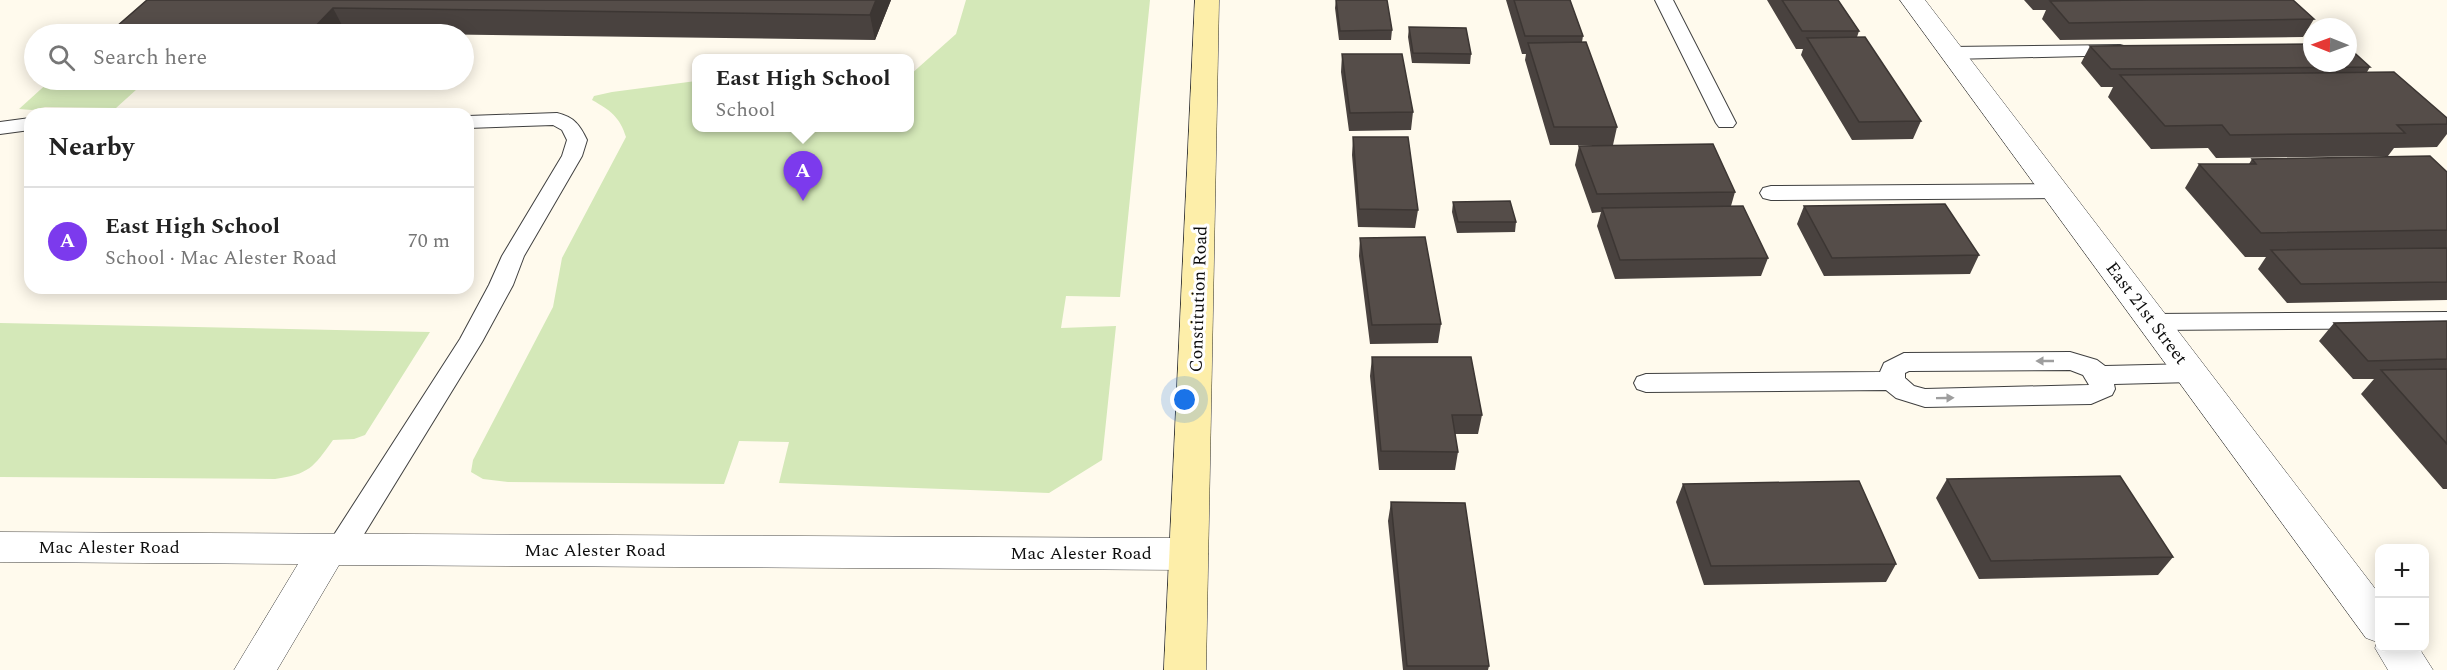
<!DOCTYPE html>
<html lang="en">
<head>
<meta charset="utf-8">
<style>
  :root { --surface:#fff; --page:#f6f6f6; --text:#222; --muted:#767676; --line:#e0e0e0; --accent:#7c3aed }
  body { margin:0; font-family:Spectral,serif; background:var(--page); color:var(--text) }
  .controls { position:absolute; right:18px; bottom:18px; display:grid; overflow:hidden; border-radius:12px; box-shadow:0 3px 15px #0003 }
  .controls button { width:54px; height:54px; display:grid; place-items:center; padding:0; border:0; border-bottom:2px solid var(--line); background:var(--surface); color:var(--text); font:30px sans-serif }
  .compass { position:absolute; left:2303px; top:18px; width:54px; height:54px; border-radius:50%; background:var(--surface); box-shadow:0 3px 15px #0003; rotate:271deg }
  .you { position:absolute; left:1185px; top:400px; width:21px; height:21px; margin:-15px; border:4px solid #fff; border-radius:50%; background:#1a73e8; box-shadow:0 0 0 9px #1a73e833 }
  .badge { display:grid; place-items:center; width:39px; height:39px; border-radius:50%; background:var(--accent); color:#fff; font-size:20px; font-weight:700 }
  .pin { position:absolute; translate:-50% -50px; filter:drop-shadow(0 2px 3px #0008) }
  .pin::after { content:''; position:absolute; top:32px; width:21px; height:18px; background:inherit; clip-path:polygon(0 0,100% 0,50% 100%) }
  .popup { position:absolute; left:692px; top:54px; width:222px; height:78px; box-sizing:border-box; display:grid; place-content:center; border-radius:12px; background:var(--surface); filter:drop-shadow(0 2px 4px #0005); font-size:20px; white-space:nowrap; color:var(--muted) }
  .popup b { font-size:22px; color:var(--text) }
  .popup::after { content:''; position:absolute; left:50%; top:100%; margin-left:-12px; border:12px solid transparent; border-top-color:var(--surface) }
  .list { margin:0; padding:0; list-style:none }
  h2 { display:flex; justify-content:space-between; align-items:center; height:78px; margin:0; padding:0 24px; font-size:26px }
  h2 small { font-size:20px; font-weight:400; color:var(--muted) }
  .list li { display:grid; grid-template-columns:39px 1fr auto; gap:18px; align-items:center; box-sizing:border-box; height:108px; padding:0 24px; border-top:2px solid var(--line) }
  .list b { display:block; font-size:22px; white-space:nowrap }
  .list p { margin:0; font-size:20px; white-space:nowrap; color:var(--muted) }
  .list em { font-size:20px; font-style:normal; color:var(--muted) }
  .icon { flex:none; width:33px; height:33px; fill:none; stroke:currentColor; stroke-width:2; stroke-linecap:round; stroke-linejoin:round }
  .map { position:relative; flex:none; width:2447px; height:670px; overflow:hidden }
  .search { position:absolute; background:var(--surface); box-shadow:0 3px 15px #0003; left:24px; top:24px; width:450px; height:66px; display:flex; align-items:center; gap:15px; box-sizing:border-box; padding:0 21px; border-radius:33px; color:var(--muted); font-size:22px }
  .panel { position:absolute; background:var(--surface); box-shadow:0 3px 15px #0003; left:24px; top:108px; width:450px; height:186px; border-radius:18px }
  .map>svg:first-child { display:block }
  .green { fill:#d4e8b8 }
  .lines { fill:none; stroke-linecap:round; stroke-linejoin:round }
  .lane-casing { stroke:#404040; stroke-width:2 }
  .street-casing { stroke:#404040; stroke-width:1 }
  .secondary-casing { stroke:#2f2f2f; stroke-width:1 }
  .lane { fill:#fff; fill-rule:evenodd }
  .street { fill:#fff; fill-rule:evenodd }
  .secondary { fill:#fdeea9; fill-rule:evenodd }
  .wall { fill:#49423f }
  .shaded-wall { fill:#3c3633 }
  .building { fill:#554d49; stroke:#3c3633; stroke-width:1.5 }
  .oneway { fill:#9e9e9e }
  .labels { text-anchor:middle; stroke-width:6; stroke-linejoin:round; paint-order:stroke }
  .street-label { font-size:18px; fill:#0d0d0d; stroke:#fff }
</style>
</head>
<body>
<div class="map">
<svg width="2447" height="670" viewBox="0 0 2447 670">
  <rect width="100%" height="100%" fill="#fffaed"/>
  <path class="green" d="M 966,0 L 1150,0 L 1120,297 L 1066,296 L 1061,328 L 1116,326 L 1102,460 L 1049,493 L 779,483 L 789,442 L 739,441 L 724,484 L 508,482 L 483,479 L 471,472 L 473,460 L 553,307 L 562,258 L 626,137 C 620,117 610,110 592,100 L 594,96 L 612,92 L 696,81 L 696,128 L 910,128 L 910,75 L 956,34 Z
    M 51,80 L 147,80 L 116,108 L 45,107 L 32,110 L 19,109 Z
    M 0,323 L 430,332 L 365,435 L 354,439 L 333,440 C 313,468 309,474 275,479 L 0,477 Z"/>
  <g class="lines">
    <g class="lane-casing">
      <path id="lane" d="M 1655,0 L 1673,0 L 1736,123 L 1733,127 L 1719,127 L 1716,123 Z
        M 2120,45 L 2127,47 L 2129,51 L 2127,55 L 1951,59 L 1944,57 L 1942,53 L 1944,49 L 1951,47 Z
        M 557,113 C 574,117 580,125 587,140 L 582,156 L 524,256 L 513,285 L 482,342 L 350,557 L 340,560 L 330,557 L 326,549 L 330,541 L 460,339 L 489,285 L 502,256 L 562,156 L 567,140 L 562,130 L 553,125 L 468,128 L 468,116 Z
        M 30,118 L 30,130 L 0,134 L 0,122 Z
        M 2056,184 L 2064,186 L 2067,191 L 2064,196 L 2056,198 L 1771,200 L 1763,198 L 1760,193 L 1763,188 L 1771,186 Z
        M 2447,312 L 2447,328 L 2154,330 L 2146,328 L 2142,322 L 2146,316 L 2154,314 Z
        M 2070,352 L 2097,360 L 2105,366 L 2192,364 L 2201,367 L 2204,373 L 2201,379 L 2192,382 L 2114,384 L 2115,389 L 2112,395 L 2091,404 L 1925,407 L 1896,398 L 1886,390 L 1646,392 L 1637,389 L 1634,383 L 1637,377 L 1646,374 L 1880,372 L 1884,363 L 1904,353 ZM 2070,370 L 2083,375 L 2089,385 L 1925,389 L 1914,386 L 1905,378 L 1905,373 L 1909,371 Z"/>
    </g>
    <g class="street-casing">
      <path id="street" d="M 1900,0 L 1925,0 L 2380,595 L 2380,648 L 2419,648 L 2433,670 L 2388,670 L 2375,648 L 2377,642 L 2366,638 Z
        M 0,532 L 1189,538 L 1203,543 L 1208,554 L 1203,565 L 1189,570 L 339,565 L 277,670 L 234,670 L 298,564 L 0,562 Z"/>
    </g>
    <g class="secondary-casing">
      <path id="secondary" d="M 1195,0 L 1219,0 L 1206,670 L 1164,670 Z"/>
    </g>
    <use href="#lane" class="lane"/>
    <use href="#street" class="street"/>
    <use href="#secondary" class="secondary"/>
  </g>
  <path class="wall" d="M 147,0 L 891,0 L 875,40 L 346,33 L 344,34 L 108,34 Z
    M 1336,0 L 1392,30 L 1391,40 L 1339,40 L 1335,8 Z
    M 1506,0 L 1570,0 L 1583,36 L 1582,42 L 1617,127 L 1613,145 L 1550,145 L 1525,60 L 1526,54 L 1522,54 Z
    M 1767,0 L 1838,0 L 1859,31 L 1857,37 L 1921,121 L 1913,139 L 1852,140 L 1801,55 L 1803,49 L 1796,49 Z
    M 2024,0 L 2293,0 L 2314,19 L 2303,37 L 2060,40 L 2042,19 L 2046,10 L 2033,10 Z
    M 1409,27 L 1471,54 L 1470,64 L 1412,63 L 1408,37 Z
    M 2090,46 L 2370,67 L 2367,72 L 2447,118 L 2447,134 L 2437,147 L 2394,148 L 2388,156 L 2216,158 L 2208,148 L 2151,149 L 2108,97 L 2113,87 L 2101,87 L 2081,63 Z
    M 1342,54 L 1413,112 L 1411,130 L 1349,131 L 1341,72 Z
    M 1353,137 L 1418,210 L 1415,228 L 1358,227 L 1352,155 Z
    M 1579,146 L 1735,192 L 1731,206 L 1768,258 L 1761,276 L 1615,279 L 1597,226 L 1601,212 L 1592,213 L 1575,165 Z
    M 2252,159 L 2447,172 L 2447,300 L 2287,303 L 2258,269 L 2266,257 L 2245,257 L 2185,188 L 2199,164 L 2249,164 Z
    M 1453,202 L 1516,222 L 1515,232 L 1457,233 L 1452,212 Z
    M 1804,206 L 1979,255 L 1970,274 L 1824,276 L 1797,224 Z
    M 1360,238 L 1441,324 L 1438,343 L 1370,344 L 1359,256 Z
    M 2447,321 L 2447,489 L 2443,489 L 2361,394 L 2374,379 L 2353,379 L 2319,341 L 2334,323 Z
    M 1372,357 L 1482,415 L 1478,434 L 1455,434 L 1458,452 L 1455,470 L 1379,470 L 1370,376 Z
    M 1947,479 L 2173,557 L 2158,575 L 1979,579 L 1936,498 Z
    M 1683,484 L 1896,564 L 1886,582 L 1704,585 L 1676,502 Z
    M 1391,502 L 1489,666 L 1488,670 L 1403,670 L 1388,521 Z"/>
  <path class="shaded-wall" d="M 876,0 L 891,0 L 875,40 L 870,15 Z
    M 333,8 L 346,33 L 344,34 L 308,34 Z"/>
  <path class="building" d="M 147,0 L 876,0 L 870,15 L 333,8 L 308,34 L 108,34 Z
    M 1336,0 L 1387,0 L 1392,30 L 1340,31 Z
    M 1514,0 L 1570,0 L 1583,36 L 1525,36 Z
    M 1782,0 L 1838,0 L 1859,31 L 1802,31 Z
    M 2148,0 L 2293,0 L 2314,19 L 2069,23 L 2050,1 Z
    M 1409,27 L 1466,28 L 1471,54 L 1413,53 Z
    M 1865,37 L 1921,121 L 1859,122 L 1807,38 Z
    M 1586,42 L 1617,127 L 1554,127 L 1528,43 Z
    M 2312,44 L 2312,63 L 2348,63 L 2348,47 L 2370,67 L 2111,69 L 2090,46 Z
    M 1342,54 L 1402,54 L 1413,112 L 1350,113 Z
    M 2394,72 L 2447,118 L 2447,124 L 2397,125 L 2405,133 L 2230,135 L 2222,125 L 2165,126 L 2120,75 Z
    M 1353,137 L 1408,137 L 1418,210 L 1359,209 Z
    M 1713,144 L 1735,192 L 1597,194 L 1579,146 Z
    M 2430,156 L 2447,172 L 2447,230 L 2261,233 L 2199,164 L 2256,164 L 2252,159 Z
    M 1510,201 L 1516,222 L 1458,222 L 1453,202 Z
    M 1945,204 L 1979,255 L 1832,258 L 1804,206 Z
    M 1743,206 L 1768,258 L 1620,260 L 1602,208 Z
    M 1425,237 L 1441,324 L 1372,325 L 1360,238 Z
    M 2447,248 L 2447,282 L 2301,284 L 2271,250 Z
    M 2447,321 L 2447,359 L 2368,361 L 2334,323 Z
    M 1372,357 L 1471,357 L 1482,415 L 1452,415 L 1458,452 L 1381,451 Z
    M 2447,369 L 2447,444 L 2381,370 Z
    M 2120,476 L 2173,557 L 1991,561 L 1947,479 Z
    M 1859,481 L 1896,564 L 1711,566 L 1683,484 Z
    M 1391,502 L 1465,503 L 1489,666 L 1407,666 Z"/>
  <defs><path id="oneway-solid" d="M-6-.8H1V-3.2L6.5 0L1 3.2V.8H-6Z" transform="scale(1.5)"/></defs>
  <g class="oneway">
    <use href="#oneway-solid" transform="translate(2045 361) rotate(180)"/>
    <use href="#oneway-solid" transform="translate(1945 398) rotate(-1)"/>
  </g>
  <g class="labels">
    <g class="street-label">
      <text transform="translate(1198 299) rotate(-88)" y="6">Constitution Road</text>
      <text transform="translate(2147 313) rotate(53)" y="6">East 21st Street</text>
      <text x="109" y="553">Mac Alester Road</text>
      <text x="595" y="556">Mac Alester Road</text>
      <text x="1081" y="559">Mac Alester Road</text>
    </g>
  </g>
</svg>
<div class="controls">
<button>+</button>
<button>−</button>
</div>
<svg class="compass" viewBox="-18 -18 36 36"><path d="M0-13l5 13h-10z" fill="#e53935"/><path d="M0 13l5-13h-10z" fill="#767676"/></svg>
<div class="you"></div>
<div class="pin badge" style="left:803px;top:201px">A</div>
<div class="popup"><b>East High School</b>School</div>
<div class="search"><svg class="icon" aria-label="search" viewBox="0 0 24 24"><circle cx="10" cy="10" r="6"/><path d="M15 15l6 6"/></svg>Search here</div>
<section class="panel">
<h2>Nearby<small></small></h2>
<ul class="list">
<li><span class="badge">A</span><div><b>East High School</b><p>School · Mac Alester Road</p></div><em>70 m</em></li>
</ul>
</section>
</div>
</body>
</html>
